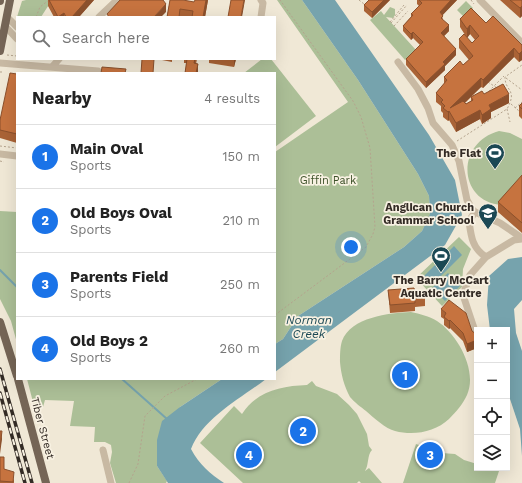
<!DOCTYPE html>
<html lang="en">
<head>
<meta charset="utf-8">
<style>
  :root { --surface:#fff; --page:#f2f2f2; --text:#222; --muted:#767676; --line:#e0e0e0; --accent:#1a73e8 }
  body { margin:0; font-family:"Work Sans",sans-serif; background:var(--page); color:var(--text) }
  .controls { position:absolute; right:12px; bottom:12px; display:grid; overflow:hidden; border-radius:0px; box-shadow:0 4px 16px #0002 }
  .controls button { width:36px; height:36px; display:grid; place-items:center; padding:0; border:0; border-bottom:1px solid var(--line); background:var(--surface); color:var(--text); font:20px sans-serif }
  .you { position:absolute; left:351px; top:247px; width:14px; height:14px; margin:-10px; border:3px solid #fff; border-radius:50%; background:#1a73e8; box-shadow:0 0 0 6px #1a73e833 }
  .badge { display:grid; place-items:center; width:26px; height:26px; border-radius:50%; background:var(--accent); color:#fff; font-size:13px; font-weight:700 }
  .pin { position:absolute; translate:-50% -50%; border:2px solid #fff; box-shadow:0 1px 4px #0006 }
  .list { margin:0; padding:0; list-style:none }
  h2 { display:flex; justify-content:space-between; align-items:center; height:52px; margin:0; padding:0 16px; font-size:17px }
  h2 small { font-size:13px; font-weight:400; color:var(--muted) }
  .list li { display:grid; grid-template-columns:26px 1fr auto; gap:12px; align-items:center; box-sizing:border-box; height:64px; padding:0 16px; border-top:1px solid var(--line) }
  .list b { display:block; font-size:15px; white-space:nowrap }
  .list p { margin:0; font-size:13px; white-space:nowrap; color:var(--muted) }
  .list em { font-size:13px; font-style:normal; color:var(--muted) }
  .icon { flex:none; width:22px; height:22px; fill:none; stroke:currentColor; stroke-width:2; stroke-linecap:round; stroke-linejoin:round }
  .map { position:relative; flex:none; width:522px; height:483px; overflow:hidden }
  .search { position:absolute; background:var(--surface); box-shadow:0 4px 16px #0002; left:16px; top:16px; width:260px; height:44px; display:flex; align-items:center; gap:10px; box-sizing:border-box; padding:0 14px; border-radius:0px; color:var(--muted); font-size:15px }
  .panel { position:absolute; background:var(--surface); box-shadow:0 4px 16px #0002; left:16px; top:72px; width:260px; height:308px; border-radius:0px }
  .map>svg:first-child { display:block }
  .green { fill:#acbf97 }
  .water { fill:#76a3ad }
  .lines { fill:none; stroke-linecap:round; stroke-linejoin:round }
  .stream { stroke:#76a3ad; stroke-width:2 }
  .path { stroke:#b4a38d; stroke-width:1; stroke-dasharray:2 2; stroke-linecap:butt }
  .minor { stroke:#c8b9a3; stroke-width:7 }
  .major { stroke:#756556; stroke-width:8 }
  .rail-casing { stroke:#332b25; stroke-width:3.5 }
  .rail { stroke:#f8f1e2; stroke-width:2; stroke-dasharray:6; stroke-linecap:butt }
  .wall { fill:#aa6336 }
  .shaded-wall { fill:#8b502c }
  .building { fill:#c6733f; stroke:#8b502c }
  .labels { text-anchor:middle; stroke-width:3.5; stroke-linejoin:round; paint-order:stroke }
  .poi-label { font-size:11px; font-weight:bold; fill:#332b25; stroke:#f8f1e2; text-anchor:end }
  .park-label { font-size:11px; fill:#3d5129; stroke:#f8f1e2 }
  .street-label { font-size:11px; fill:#332b25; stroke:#f8f1e2 }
  .water-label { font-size:12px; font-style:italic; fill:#1b4854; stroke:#f8f1e2 }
</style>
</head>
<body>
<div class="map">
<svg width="522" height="483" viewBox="0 0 522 483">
  <rect width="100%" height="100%" fill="#f0e8d6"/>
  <path class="green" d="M 26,0 L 52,0 L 41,17 L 17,17 L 22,1 Z
    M 277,0 L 302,0 L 358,80 L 418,174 L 429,196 L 430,215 L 422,231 L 404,247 L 298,316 L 283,339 L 275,344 L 275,152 L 348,102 Z
    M 466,1 L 473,8 L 464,17 L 457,10 Z
    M 390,7 L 395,9 L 395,15 L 393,18 L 386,17 L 416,50 L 405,60 L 370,20 L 381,11 L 384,15 Z
    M 262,59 L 271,59 L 316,116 L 275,147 L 275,73 L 244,73 Z
    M 499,131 L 510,133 L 522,139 L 522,182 L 502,205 C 458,202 455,143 499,131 Z
    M 0,211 L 17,212 L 17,343 L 11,321 L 0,299 Z
    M 459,237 L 471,249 L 463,269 L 462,287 L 442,306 L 416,278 Z
    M 411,312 C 420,314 429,316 437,321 C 457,334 478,370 467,395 C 463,404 456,412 449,419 C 435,432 414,436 395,431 C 386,429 373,417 366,411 C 361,407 354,402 350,397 C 344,386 341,374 340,362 C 340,356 340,347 342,341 C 351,317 389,313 411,312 Z
    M 27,379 L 222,379 L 180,407 L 157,466 L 167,481 L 166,483 L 116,483 L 110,463 L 112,452 L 111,445 L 105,442 L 94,442 L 95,427 L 70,426 L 74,401 L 45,400 L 43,407 L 34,406 Z
    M 312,381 L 316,386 L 337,394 L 349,405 L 357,414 L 367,434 L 369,446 L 372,450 C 367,455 369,465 365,471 L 369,468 L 382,483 L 361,483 L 359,481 L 357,483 L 243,483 L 200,443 L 234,406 L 242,414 C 257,391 281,386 307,385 Z
    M 416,444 L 442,453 L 455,454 L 464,460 L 477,464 L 477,468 L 488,468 L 499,471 L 495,483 L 403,483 Z"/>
  <path class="water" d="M 302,0 L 335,0 L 429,135 L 455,180 L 462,215 L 445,245 L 275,372 L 275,344 L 283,339 L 298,316 L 404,247 L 422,231 L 430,214 L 429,196 L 418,174 L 358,80 Z
    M 454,246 L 462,255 L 431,286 L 423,277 Z
    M 522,257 L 522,300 L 514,309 L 516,333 L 522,351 L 522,456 L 520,429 L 507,390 L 507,330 L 490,330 L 487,305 L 489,276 L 508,259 Z
    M 448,273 L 460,286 L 445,301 L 432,288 Z
    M 222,379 L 266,379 C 240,399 203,418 191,449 C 199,464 210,474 224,483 L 168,483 L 157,466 L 157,440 L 162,421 L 180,407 Z"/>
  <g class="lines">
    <path class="stream" d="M 0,270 L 17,287
      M 122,379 L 167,419"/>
    <path class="path" d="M 359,0 L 364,4
      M 471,0 L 474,4
      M 36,17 L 40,7 L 49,0
      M 390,22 L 404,5
      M 391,23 L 407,5
      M 394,26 L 408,11
      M 7,55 L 17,56
      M 0,72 L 3,72
      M 506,78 L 522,90
      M 488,82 L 497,88
      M 486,94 L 504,76
      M 511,104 L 519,111
      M 515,108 L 522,102
      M 507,109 L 510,122
      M 457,141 L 507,109 C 518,89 505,92 505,77 L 522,65
      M 0,146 L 17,148
      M 0,161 L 4,162
      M 275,315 L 366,247 L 373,234 L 375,227 L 370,148 L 361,117 L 353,101 L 280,0
      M 129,483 L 138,464 L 145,416 L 165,396 L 197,379"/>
    <path class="minor" d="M 480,0 L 522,43
      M 7,17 L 17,27
      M 99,17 L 117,0
      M 261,17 L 263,3 L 261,0
      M 5,26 L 17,39
      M 398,62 L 418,89 L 428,108 L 433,123 L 452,145 L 459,161 L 467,200 L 472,209 L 475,212 L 500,223 L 522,238
      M 0,63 L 98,71
      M 52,67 L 59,59
      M 0,154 L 17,156
      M 475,212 L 469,221 C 471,236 472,248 486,257 L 514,240 L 522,239
      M 477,337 L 463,295 L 470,275 L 486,257
      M 103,450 L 111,483"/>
    <path class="major" d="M 0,1 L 0,0
      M 0,51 L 10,0
      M 0,322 L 17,376
      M 18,379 L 46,483"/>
    <g class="rail-casing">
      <path id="rail" d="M 0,369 L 32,483
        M 0,393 L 25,483"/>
    </g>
    <use href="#rail" class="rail"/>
  </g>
  <path class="wall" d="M 48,0 L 94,0 L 79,17 L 54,17 L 48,6 Z
    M 170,0 L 194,2 L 208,0 L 205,17 L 167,17 Z
    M 390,0 L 372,18 L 364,11 L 364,5 Z
    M 417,0 L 457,0 L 442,15 L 443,20 L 449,31 L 444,36 L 456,55 L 445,66 L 445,70 L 426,88 L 406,65 L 406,59 L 420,45 L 413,38 L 411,40 L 403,31 L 403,26 L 411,17 L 411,14 L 419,6 L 417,4 Z
    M 500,0 L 522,0 L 522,16 L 520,18 Z
    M 460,19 L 486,23 L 522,45 L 522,60 L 519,62 L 514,57 L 483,88 L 481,87 L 465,103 L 466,104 L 471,101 L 471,97 L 484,94 L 509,103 L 491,112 L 491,118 L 482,124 L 480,119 L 456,132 L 449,120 L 448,121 L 443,117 L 443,113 L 441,111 L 441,106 L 436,102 L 436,93 L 444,84 L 444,77 L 463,65 L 469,60 L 459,48 L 459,39 L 472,43 L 475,40 L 470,34 L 467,38 L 460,27 Z
    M 157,59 L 172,59 L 172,62 Z
    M 184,59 L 197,59 L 196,64 L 198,64 L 198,73 L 185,73 L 187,63 L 184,63 Z
    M 209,59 L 236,59 L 234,67 L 209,63 Z
    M 17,74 L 17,143 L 0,138 L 0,120 Z
    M 522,103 L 522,119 L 519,116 L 519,106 Z
    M 522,176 L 522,233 L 498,212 L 498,202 Z
    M 388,290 L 415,292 L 425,298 L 425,306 L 415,307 L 415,311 L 390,313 Z
    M 441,309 L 472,331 L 477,336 L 477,348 L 467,352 L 463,341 L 450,328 L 449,329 L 444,325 L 444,319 L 441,317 Z
    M 0,457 L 4,469 L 14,480 L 14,483 L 0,483 Z"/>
  <path class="shaded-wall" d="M 87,0 L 94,0 L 79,17 L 72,17 Z
    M 206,0 L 208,0 L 205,17 L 203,17 Z
    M 244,0 L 245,0 L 242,17 L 241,17 Z
    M 384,0 L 390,0 L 372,18 L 372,12 Z
    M 451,0 L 457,0 L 440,18 L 440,12 Z
    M 166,4 L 166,12 L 161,17 L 154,17 Z
    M 522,6 L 522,16 L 520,18 L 520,8 Z
    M 64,13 L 64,17 L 58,17 Z
    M 449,25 L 449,31 L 441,39 L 441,33 Z
    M 470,25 L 470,34 L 467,38 L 467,29 Z
    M 413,32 L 413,38 L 411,40 L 411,34 Z
    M 514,48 L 514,57 L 483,88 L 483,80 Z
    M 456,49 L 456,55 L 445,66 L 445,70 L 426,88 L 426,82 L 443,62 Z
    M 522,51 L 522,60 L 519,62 L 519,54 Z
    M 234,59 L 236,59 L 234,67 Z
    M 198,64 L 198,73 L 196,73 Z
    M 481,78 L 481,87 L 452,115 L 450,108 Z
    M 509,94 L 509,103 L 491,112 L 491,118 L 482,124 L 482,115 L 489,105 Z
    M 480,110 L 480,119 L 456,132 L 456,123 Z
    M 449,111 L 449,120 L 448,121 L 448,112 Z
    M 450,320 L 450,328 L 449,329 L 449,321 Z
    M 477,340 L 477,348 L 467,352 L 467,344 Z
    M 2,431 L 2,439 L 0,454 L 0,447 Z"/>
  <path class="building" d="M 49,0 L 87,0 L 72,17 L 66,17 L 64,13 L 58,17 Z
    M 120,0 L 163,0 L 166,4 L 154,17 L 109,17 L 107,14 Z
    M 170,0 L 183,0 L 194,2 L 195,0 L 206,0 L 203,17 L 192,17 L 193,11 L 180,9 L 179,17 L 167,17 Z
    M 231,0 L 244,0 L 241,17 L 228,17 Z
    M 369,0 L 384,0 L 372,12 L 364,5 Z
    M 419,0 L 451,0 L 440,12 L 443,16 L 441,18 L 449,25 L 441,33 L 456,49 L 443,62 L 445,64 L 426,82 L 406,59 L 423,42 L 413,32 L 411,34 L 403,26 L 413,15 L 411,14 L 422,3 Z
    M 510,0 L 522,0 L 522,6 L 520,8 Z
    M 471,8 L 486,23 L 493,16 L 522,45 L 522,51 L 519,54 L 514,48 L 483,80 L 481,78 L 450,108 L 463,101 L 466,104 L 473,100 L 471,97 L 482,91 L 484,94 L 503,84 L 509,94 L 489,105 L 491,109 L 482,115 L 480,110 L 456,123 L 449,111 L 448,112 L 443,108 L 445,106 L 441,102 L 443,100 L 436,93 L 447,80 L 444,77 L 460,61 L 463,65 L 473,56 L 459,39 L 464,34 L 472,43 L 479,36 L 470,25 L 467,29 L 460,19 Z
    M 142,59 L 154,59 L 153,73 L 141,73 Z
    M 187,59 L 195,59 L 194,63 L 198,64 L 196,73 L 185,73 Z
    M 102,67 L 126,69 L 125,73 L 101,73 Z
    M 10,73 L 17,74 L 17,134 L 0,130 L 0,120 Z
    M 522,103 L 522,109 L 519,106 Z
    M 522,175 L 522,223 L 498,202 Z
    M 414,288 L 415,292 L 424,291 L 425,298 L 415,299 L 415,303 L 390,305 L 388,290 Z
    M 449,300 L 466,313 L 472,331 L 476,334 L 477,340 L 467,344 L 463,333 L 450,320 L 449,321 L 444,317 L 446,313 L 441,309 Z
    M 0,431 L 2,431 L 0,447 Z
    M 0,457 L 4,457 L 4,469 L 14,472 L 13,482 L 0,481 Z"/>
  <defs>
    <g id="stadium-pin" transform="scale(1)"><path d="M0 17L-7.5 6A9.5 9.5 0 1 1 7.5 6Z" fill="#1b4854" stroke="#f8f1e2"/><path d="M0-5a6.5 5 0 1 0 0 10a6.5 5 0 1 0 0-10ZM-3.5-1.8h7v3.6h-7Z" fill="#fff"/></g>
    <g id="school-pin" transform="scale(1)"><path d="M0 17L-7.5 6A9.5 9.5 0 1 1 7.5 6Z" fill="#1b4854" stroke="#f8f1e2"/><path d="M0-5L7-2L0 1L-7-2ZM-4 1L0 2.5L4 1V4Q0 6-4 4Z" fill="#fff"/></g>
  </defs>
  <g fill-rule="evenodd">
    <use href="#stadium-pin" x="495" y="153"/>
    <use href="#school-pin" x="488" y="213"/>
    <use href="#stadium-pin" x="441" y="256"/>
  </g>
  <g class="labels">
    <g class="poi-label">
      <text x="481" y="157">The Flat</text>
      <text x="474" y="211">Anglican Church<tspan x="474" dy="13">Grammar School</tspan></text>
      <text x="441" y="284" text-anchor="middle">The Barry McCart<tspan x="441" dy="13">Aquatic Centre</tspan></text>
    </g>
    <g class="park-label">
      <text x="328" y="184">Giffin Park</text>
    </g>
    <g class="street-label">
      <text transform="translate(43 428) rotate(75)" y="4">Tiber Street</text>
    </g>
    <g class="water-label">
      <text x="309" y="324">Norman<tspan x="309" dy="14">Creek</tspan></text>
    </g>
  </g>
</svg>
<div class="controls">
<button>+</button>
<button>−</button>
<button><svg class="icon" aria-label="locate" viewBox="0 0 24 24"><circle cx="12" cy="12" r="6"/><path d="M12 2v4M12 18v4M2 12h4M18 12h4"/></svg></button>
<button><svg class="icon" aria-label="layers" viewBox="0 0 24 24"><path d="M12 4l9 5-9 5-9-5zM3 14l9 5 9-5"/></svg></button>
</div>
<div class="you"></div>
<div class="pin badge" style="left:405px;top:375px">1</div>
<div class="pin badge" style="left:303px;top:431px">2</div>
<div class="pin badge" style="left:430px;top:455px">3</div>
<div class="pin badge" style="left:249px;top:455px">4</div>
<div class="search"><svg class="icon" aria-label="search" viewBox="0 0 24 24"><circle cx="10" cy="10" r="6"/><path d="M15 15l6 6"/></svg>Search here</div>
<section class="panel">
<h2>Nearby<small>4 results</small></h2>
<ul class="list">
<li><span class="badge">1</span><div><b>Main Oval</b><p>Sports</p></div><em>150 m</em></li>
<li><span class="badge">2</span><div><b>Old Boys Oval</b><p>Sports</p></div><em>210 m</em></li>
<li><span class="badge">3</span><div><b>Parents Field</b><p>Sports</p></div><em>250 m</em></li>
<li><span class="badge">4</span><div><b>Old Boys 2</b><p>Sports</p></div><em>260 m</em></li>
</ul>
</section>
</div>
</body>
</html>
